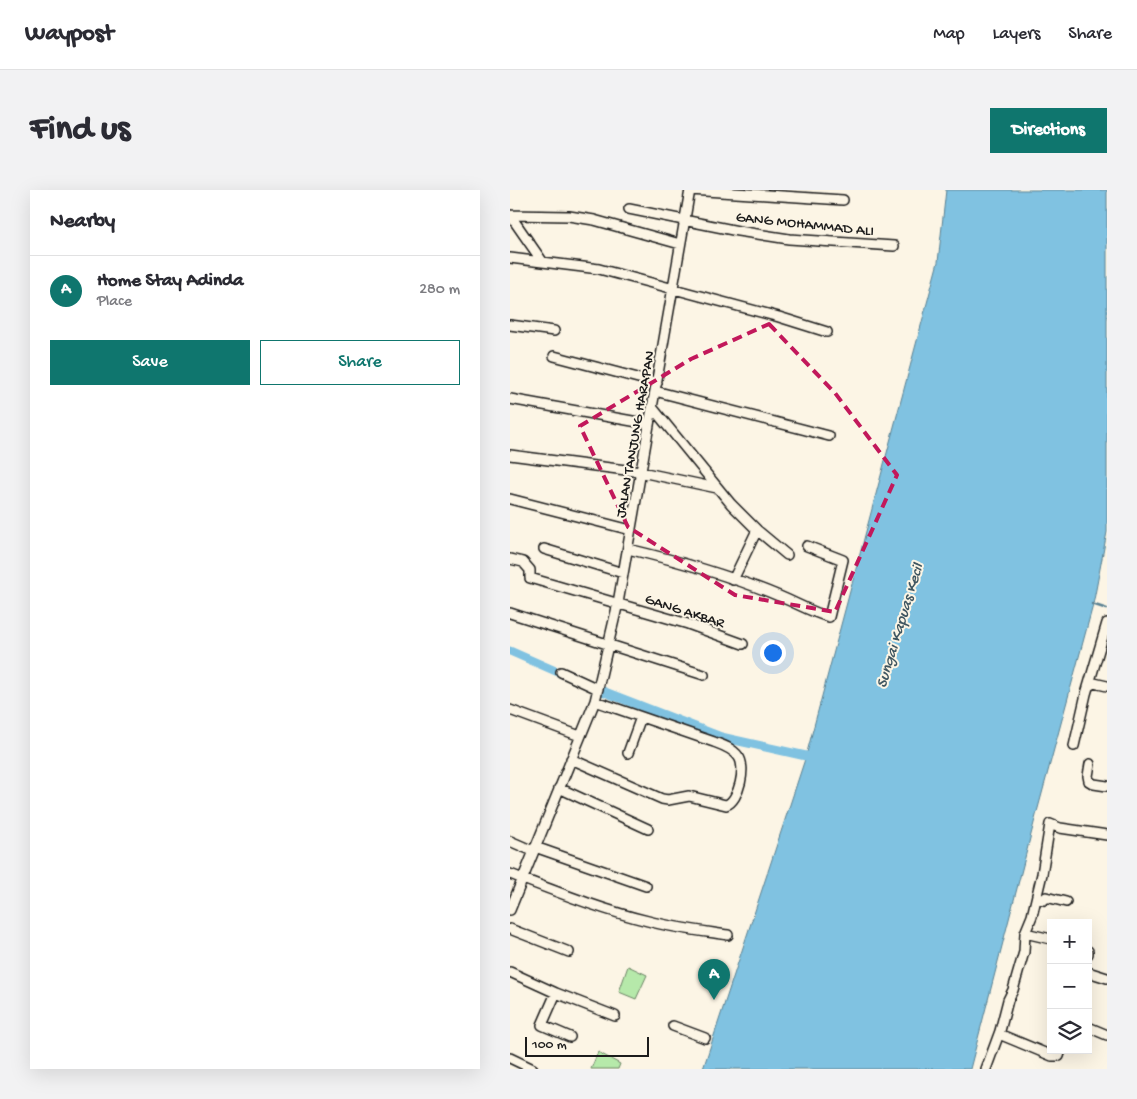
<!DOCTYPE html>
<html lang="en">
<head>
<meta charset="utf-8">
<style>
  :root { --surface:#fff; --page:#f2f2f3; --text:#2b2b33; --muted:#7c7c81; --line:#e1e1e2; --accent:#0f766e }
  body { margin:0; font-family:"Gochi Hand",sans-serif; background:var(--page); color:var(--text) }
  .controls { position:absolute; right:15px; bottom:15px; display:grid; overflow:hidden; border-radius:0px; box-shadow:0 5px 20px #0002 }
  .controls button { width:45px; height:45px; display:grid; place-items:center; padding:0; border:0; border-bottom:1px solid var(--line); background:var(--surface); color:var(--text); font:25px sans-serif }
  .scale { position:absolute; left:15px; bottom:12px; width:124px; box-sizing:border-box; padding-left:5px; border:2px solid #1c1c1c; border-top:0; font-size:14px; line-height:18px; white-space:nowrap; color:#1c1c1c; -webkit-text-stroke:4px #fcf5e5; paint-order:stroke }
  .you { position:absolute; left:262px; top:462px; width:18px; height:18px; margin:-12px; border:4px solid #fff; border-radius:50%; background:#1a73e8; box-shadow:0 0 0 8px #1a73e833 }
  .badge { display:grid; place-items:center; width:32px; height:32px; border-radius:50%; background:var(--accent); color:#fff; font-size:16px; font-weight:700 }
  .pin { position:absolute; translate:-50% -41px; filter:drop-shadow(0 1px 2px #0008) }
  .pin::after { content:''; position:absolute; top:26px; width:18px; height:15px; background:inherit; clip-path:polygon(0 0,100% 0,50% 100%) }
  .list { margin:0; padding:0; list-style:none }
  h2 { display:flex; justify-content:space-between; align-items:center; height:65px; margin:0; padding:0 20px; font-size:21px }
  h2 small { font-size:16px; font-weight:400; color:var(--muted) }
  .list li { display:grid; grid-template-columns:32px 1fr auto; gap:15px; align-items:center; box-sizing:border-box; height:70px; padding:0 20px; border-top:1px solid var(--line) }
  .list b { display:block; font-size:19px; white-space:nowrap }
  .list p { margin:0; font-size:16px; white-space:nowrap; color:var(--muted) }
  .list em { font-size:16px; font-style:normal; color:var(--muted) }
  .actions { display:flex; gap:10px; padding:15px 20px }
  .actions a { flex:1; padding:11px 0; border:1px solid var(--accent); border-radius:0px; text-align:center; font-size:18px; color:var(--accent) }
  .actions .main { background:var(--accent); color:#fff }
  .icon { flex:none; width:28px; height:28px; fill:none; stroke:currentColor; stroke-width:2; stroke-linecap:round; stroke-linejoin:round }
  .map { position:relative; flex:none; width:597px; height:879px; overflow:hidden; border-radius:0px }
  header { display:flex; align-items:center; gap:30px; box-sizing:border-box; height:70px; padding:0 25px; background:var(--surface); border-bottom:1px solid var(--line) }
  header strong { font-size:24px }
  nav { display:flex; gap:28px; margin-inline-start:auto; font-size:18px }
  .intro { display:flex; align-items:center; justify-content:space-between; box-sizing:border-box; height:120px; padding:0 30px }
  h1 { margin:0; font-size:35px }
  .button { padding:12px 22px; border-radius:0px; background:var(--accent); color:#fff; font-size:18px; font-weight:700 }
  main { display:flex; gap:30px; padding:0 30px }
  aside { flex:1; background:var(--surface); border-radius:0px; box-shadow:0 5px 20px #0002 }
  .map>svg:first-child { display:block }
  .green { fill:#b6e9aa; stroke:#698263 }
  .water { fill:#80c2e1; stroke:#588092 }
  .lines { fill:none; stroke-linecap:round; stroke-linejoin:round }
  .stream { stroke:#588092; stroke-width:2.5 }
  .canal { stroke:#80c2e1; stroke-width:9 }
  .minor-casing { stroke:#1c1c1c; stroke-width:12 }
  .minor { stroke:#fcf5e5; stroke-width:9 }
  .marked { fill:none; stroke:#c2185b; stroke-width:4; stroke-dasharray:10 6; stroke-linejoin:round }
  .labels { text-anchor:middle; stroke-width:4; stroke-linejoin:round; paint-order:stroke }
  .street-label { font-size:15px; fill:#1c1c1c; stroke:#fcf5e5 }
  .water-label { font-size:16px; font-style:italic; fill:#3f5661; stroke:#fcf5e5 }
</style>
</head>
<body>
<header>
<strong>Waypost</strong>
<nav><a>Map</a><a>Layers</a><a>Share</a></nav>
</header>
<div class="intro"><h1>Find us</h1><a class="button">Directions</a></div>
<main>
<aside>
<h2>Nearby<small></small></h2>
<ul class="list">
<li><span class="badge">A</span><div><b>Home Stay Adinda</b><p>Place</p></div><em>280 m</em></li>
</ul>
<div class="actions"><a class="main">Save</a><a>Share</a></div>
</aside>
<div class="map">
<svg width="597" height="879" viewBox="0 0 597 879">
  <rect width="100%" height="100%" fill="#fcf5e5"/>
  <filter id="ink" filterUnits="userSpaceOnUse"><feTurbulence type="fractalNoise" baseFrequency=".02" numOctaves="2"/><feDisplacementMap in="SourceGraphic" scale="10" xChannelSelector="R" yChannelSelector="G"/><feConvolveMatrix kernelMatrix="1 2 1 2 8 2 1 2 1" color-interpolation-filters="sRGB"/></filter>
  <g filter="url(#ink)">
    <path class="green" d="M 118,776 L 137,785 L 126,809 L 109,802 Z
      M 88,862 L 110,874 L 108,879 L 81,879 Z"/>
    <path class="water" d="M 436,0 L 597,0 L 597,342 L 583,415 L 524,633 L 460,879 L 193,879 L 296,566 L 428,72 Z"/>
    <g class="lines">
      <path class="stream" d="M 582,414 L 597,419"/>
      <path class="canal" d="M 0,461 L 57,486
        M 82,497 L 211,547 L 296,566"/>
      <g class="minor-casing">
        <path id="minor" d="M 180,0 L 333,10
          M 119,19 L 228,41 L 279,49 L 384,56
          M 0,25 L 59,26 L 84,30 L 170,54
          M 0,25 L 32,71
          M 0,68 L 89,79 L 269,127 L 317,142
          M 0,135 L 44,141
          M 44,166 L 147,193
          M 145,201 L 319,246
          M 0,209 L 139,234
          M 142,217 L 221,314 L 247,340 L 277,365
          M 0,265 L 131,282 L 207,298
          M 0,309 L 121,340
          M 297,356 L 333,370
          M 34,359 L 113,383
          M 118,359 C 169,371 221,386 269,406 C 286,413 301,422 319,427 L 333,370
          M 0,369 L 13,372 L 20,380 L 20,388 L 178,434 L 233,454
          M 223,390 L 247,340
          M 0,423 L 194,485
          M 51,482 L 88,499
          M 579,496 L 584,493 L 597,496
          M 0,520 L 70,546
          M 564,556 L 576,504 L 597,433
          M 118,563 L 131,527
          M 61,569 L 152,609 L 158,610 L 179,606 L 216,615 C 229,611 237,576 228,566 C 222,558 212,555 204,552 L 85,511
          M 580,574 L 578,586 L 579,591 L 584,594 L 597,596
          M 49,598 L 138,639
          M 0,651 L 23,661
          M 25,657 L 136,696
          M 0,684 C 45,701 92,720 138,731 C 165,738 191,741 218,745
          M 527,707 L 534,710 L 536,707 L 556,712
          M 0,720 L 85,511 L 108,413 L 180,0
          M 0,739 L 59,762
          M 515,743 L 541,749
          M 578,761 L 578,764
          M 0,782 L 46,803 L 105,826
          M 578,782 L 597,788
          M 46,803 L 32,835 L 60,847
          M 163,836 L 195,848
          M 578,837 L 597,845
          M 489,844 L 542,866 L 549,866 L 551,860
          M 0,868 L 23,879
          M 476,879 L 490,841 L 498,810 L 503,800 L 514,762 L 515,743 L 522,726 L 532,684 L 540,634 L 550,638 L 597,645"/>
      </g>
      <use href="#minor" class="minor"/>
    </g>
  </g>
  <path class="marked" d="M 259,134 L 325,203 L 387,285 L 325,422 L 225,405 L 118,337 L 70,236 L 181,169 Z"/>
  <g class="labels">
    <g class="street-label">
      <text transform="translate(295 33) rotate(6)" y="5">GANG MOHAMMAD ALI</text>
      <text transform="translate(124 244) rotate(-80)" y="5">JALAN TANJUNG HARAPAN</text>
      <text transform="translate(175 420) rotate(18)" y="5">GANG AKBAR</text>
    </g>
    <g class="water-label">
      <text transform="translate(388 435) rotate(-73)" y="6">Sungai Kapuas Kecil</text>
    </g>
  </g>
</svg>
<div class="controls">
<button>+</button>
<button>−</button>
<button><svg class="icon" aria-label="layers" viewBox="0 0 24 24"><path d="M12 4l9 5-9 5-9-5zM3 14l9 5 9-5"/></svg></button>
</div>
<div class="scale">100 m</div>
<div class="you"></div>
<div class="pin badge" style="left:204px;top:810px">A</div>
</div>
</main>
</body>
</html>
